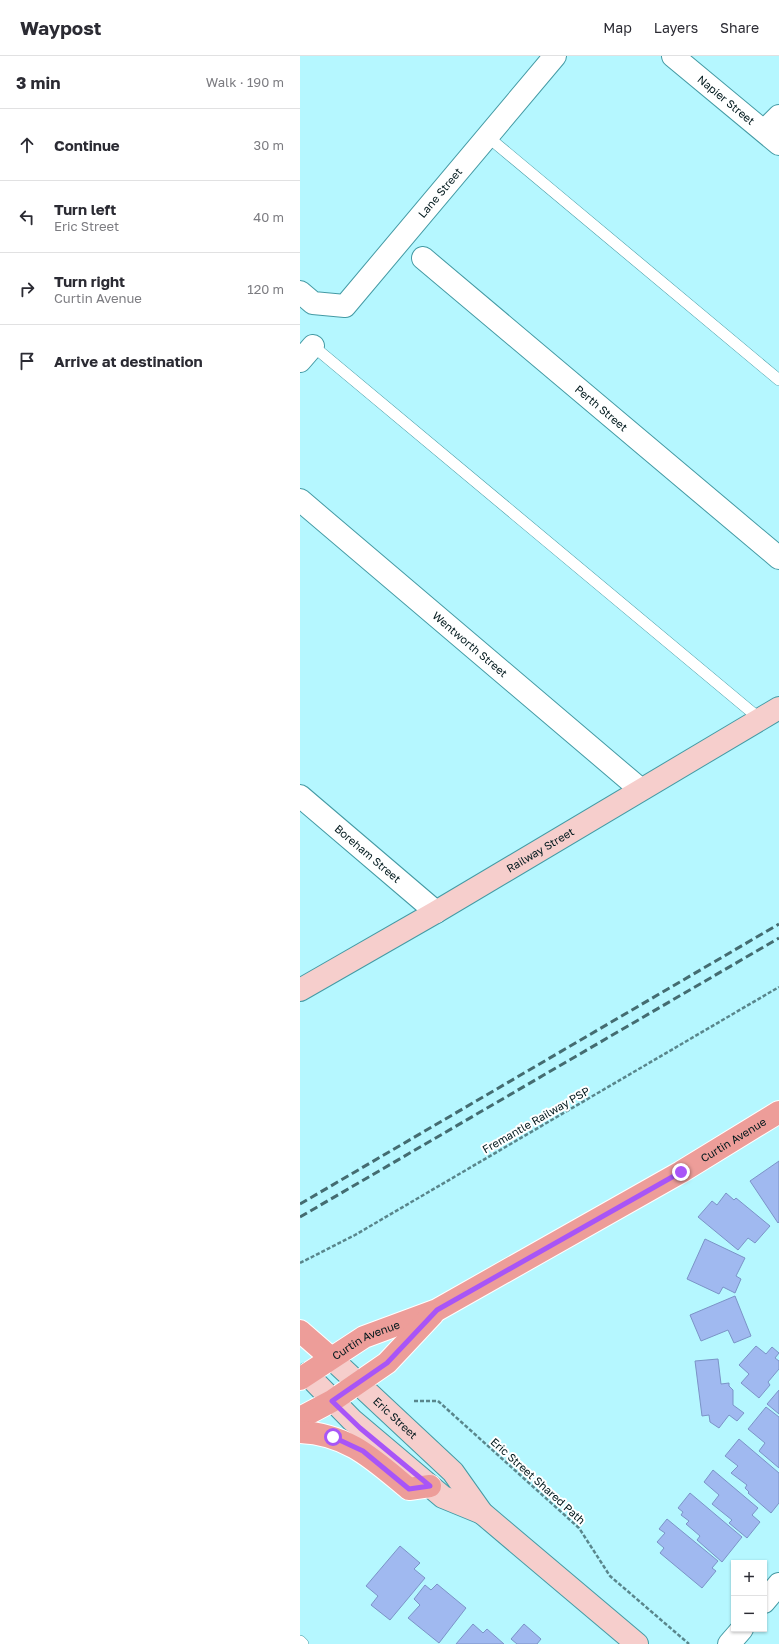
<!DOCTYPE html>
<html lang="en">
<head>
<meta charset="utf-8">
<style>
  :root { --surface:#fff; --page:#f2f2f3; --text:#2b2b33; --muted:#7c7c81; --line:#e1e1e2 }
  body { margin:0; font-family:"Golos Text",sans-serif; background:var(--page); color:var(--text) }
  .controls { position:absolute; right:12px; bottom:12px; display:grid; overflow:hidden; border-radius:0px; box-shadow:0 1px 3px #0004 }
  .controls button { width:36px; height:36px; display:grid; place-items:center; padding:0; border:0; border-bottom:1px solid var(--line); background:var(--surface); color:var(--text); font:20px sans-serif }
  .stop { position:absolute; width:12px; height:12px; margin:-9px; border:3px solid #a855f7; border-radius:50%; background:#fff }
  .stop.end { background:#a855f7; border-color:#fff; box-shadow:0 1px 4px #0008 }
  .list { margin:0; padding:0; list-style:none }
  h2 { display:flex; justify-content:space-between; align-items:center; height:52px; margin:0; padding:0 16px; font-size:17px }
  h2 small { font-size:13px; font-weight:400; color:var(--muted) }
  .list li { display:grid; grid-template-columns:26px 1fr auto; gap:12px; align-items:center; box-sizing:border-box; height:72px; padding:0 16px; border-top:1px solid var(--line) }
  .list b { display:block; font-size:15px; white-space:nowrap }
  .list p { margin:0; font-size:13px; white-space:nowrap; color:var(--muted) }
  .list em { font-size:13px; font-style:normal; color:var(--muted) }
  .icon { flex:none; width:22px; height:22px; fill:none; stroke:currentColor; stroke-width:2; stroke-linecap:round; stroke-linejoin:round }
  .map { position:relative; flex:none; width:479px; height:1588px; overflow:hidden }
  header { display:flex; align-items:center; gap:24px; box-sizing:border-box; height:56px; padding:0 20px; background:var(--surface); border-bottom:1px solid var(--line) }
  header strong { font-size:19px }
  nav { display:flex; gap:22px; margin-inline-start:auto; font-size:14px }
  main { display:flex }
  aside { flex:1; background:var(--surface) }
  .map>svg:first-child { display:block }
  .building { fill:#a0b9f0; stroke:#7b93c7 }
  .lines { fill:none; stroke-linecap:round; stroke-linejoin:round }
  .lane-casing { stroke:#449aa4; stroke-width:12 }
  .street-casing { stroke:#449aa4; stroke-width:24 }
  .secondary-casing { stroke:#449aa4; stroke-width:24 }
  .primary-casing { stroke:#fff; stroke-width:24 }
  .path { stroke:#59868c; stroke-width:2.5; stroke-dasharray:4 2; stroke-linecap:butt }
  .lane { stroke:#fff; stroke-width:11 }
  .street { stroke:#fff; stroke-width:22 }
  .secondary { stroke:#f6cecc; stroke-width:22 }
  .primary { stroke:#ed9d99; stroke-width:22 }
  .rail { stroke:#446c71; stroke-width:3; stroke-dasharray:8 4; stroke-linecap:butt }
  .route { stroke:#a855f7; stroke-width:5 }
  .labels { text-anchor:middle; stroke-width:4; stroke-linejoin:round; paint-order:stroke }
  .street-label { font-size:11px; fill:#00181c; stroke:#fff }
</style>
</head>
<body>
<header>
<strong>Waypost</strong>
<nav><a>Map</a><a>Layers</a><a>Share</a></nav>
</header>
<main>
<aside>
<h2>3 min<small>Walk · 190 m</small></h2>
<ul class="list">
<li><svg class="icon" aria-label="ahead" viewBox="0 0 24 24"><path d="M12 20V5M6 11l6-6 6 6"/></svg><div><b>Continue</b></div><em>30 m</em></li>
<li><svg class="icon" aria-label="left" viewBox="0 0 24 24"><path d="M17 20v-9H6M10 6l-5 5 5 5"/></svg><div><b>Turn left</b><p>Eric Street</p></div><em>40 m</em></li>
<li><svg class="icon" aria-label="right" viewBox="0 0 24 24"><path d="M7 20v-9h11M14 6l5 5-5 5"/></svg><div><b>Turn right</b><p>Curtin Avenue</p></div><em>120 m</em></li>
<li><svg class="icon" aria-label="arrive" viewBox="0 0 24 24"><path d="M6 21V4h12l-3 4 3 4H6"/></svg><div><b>Arrive at destination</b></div></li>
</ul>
</aside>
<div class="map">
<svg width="479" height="1588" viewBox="0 0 479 1588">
  <rect width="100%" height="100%" fill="#b5f7ff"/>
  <path class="building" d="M 479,1105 L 479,1166 L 478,1167 L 450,1125 Z
    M 426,1137 L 434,1144 L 436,1142 L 470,1170 L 455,1187 L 448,1182 L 438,1194 L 398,1161 L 412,1145 L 417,1149 Z
    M 405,1183 L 445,1202 L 436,1220 L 441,1223 L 435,1237 L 423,1231 L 419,1238 L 387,1223 Z
    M 435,1240 L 451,1280 L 434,1287 L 428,1274 L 401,1285 L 390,1259 Z
    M 456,1290 L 466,1298 L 472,1291 L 479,1297 L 475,1302 L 479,1305 L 479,1313 L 468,1326 L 470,1329 L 459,1342 L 441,1327 L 449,1318 L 439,1309 Z
    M 418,1303 L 421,1328 L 429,1327 L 429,1330 L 433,1334 L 433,1349 L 444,1357 L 437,1365 L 429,1359 L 419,1372 L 410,1366 L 409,1359 L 402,1360 L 395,1305 Z
    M 479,1334 L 479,1358 L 467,1348 Z
    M 466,1351 L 479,1361 L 479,1412 L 459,1395 L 465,1387 L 448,1373 Z
    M 439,1383 L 479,1417 L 479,1447 L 471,1457 L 448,1437 L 449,1436 L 445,1432 L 447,1429 L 431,1417 L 438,1410 L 425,1400 Z
    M 413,1414 L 458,1452 L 452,1459 L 460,1466 L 447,1482 L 429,1467 L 432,1464 L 412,1448 L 419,1439 L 404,1426 Z
    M 390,1437 L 442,1481 L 422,1506 L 397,1484 L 400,1480 L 386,1468 L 389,1465 L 381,1459 L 383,1456 L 378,1452 Z
    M 367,1463 L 418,1505 L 412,1512 L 416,1515 L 402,1532 L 360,1497 L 364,1492 L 357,1486 L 365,1477 L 359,1473 Z
    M 100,1490 L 120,1507 L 114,1513 L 125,1522 L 90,1564 L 71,1549 L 78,1540 L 66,1530 Z
    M 137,1528 L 166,1552 L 139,1587 L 108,1562 L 120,1549 L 114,1543 L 125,1529 L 131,1534 Z
    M 173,1568 L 183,1577 L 187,1573 L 204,1588 L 156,1588 Z
    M 224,1568 L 241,1583 L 237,1588 L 217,1588 L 211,1583 Z"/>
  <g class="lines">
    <g class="lane-casing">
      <path id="lane" d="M 188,81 L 479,324
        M 13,290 L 460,663
        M 0,1585 L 3,1588"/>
    </g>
    <g class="street-casing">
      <g id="street">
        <path id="s1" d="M 373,0 L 479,88"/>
        <path d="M 464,75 L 479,60"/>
        <path id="s2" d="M 123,202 L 479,502"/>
        <path id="s3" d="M 0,236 L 13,247 L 45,250 L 255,0"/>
        <path d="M 0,305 L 13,290"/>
        <path id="s4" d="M 0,444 L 340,733"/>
        <path id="s5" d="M 0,740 L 136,856"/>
        <path d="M 464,1546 L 479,1528"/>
        <path d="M 429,1588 L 442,1573"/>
      </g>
    </g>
    <g class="secondary-casing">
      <g id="secondary">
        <path id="s6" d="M 0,934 L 136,856 L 479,652"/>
        <path id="s7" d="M 31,1302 L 153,1416 L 182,1457 L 337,1588"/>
        <path d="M 7,1318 L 52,1364 L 143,1441 L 182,1457"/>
      </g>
    </g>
    <g class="primary-casing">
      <g id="primary">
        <path d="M 0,1275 L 31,1302"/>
        <path id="s8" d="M 0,1323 L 64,1281 L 137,1254 L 381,1116 L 479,1056"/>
        <path d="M 0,1362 L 32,1345 L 87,1307 L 133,1258"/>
        <path d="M 0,1376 C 48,1378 74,1404 109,1433 L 130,1430"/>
      </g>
    </g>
    <path class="path" d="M 0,1207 L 55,1179 L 479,931
      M 114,1345 L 138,1345 L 279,1472 L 310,1520 L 389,1588"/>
    <use href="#lane" class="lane"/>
    <use href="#street" class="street"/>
    <use href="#secondary" class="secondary"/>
    <use href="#primary" class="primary"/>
    <path class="rail" d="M 0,1148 L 479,868
      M 0,1161 L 479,882"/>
  </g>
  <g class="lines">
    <path class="route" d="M 33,1381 L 63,1395 L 109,1433 L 130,1430 L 60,1372 L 32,1345 L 87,1307 L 137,1254 L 381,1116"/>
  </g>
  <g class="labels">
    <g class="street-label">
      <text dy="4" stroke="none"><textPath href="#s1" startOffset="69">Napier Street</textPath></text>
      <text dy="4" stroke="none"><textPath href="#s3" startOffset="197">Lane Street</textPath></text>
      <text dy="4" stroke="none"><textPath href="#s2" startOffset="233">Perth Street</textPath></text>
      <text dy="4" stroke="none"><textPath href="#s4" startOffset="223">Wentworth Street</textPath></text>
      <text dy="4" stroke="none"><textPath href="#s6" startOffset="278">Railway Street</textPath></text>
      <text dy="4" stroke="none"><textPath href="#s5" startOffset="89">Boreham Street</textPath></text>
      <text transform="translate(236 1064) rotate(-30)" y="4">Fremantle Railway PSP</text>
      <text dy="4" stroke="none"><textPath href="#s8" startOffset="496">Curtin Avenue</textPath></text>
      <text dy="4" stroke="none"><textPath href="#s8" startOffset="77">Curtin Avenue</textPath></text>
      <text dy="4" stroke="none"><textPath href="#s7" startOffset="88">Eric Street</textPath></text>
      <text transform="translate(238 1425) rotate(42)" y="4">Eric Street Shared Path</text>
    </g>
  </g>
</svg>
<div class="controls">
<button>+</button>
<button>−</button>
</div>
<div class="stop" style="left:33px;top:1381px"></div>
<div class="stop end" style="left:381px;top:1116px"></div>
</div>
</main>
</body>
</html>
